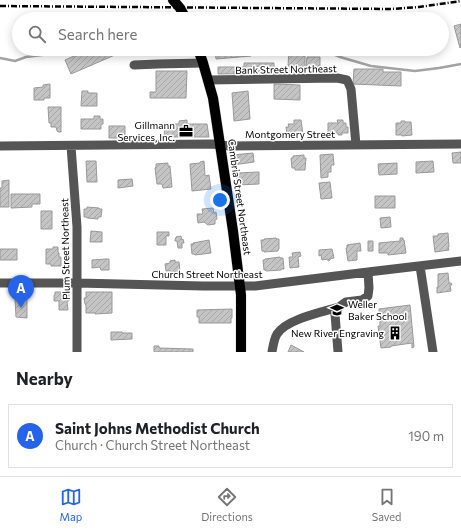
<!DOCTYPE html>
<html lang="en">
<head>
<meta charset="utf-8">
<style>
  :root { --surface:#fff; --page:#f2f2f2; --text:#202124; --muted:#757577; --line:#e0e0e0; --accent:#2563eb }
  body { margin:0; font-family:Commissioner,sans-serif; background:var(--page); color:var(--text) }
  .you { position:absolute; left:220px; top:200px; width:14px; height:14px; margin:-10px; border:3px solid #fff; border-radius:50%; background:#1a73e8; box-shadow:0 0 0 6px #1a73e833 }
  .badge { display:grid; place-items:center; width:26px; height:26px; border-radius:50%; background:var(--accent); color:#fff; font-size:13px; font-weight:700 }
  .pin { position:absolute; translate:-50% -33px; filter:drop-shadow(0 1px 2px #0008) }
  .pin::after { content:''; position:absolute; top:21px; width:14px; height:12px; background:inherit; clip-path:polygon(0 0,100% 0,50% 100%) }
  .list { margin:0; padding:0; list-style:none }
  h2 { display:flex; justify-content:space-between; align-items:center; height:52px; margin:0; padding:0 16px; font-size:17px }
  h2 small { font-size:13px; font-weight:400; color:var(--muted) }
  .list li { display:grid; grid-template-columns:26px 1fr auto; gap:12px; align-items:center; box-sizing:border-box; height:64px; margin:0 8px 8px; padding:0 8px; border:1px solid var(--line); border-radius:0px }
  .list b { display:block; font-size:15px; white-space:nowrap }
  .list p { margin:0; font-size:13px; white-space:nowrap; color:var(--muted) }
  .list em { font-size:13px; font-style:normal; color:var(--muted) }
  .icon { flex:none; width:22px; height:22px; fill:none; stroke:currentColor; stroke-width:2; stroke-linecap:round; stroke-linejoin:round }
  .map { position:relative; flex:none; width:461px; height:352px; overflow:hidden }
  .search { position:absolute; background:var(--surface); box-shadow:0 2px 10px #0003; left:12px; right:12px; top:12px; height:44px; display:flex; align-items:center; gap:10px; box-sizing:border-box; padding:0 14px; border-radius:22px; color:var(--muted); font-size:15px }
  .sheet { height:124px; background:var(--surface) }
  nav { display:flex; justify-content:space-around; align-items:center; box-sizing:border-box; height:56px; border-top:1px solid var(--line); background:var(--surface); font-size:11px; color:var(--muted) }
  nav a { display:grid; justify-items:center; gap:2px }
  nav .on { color:var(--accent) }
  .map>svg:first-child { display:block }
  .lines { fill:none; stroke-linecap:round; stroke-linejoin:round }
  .stream { stroke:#a3a3a3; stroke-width:2.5 }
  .building { fill:url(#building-hatch); stroke:#999 }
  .major-casing { stroke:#dbdbdb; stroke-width:11 }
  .minor { stroke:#555; stroke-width:9 }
  .major { stroke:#000; stroke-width:10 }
  .rail { stroke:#000; stroke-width:2.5; stroke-dasharray:6 2 1 2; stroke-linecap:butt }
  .labels { text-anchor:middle; stroke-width:3; stroke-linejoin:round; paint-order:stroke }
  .street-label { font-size:10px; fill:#000; stroke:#fff }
  .poi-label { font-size:10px; fill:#000; stroke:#fff; text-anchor:end }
</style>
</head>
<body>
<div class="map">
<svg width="461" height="352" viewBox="0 0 461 352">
  <defs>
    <pattern id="building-hatch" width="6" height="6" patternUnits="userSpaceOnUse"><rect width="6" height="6" fill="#c4c4c4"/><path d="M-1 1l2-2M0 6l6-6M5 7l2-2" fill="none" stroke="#a7a7a7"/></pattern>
  </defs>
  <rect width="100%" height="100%" fill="#fff"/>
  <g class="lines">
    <path class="stream" d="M 322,49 L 340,57 L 371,66 L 415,71 L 439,68 L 461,64
      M 0,58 L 15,61 L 26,57 L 57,53 L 63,49"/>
  </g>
  <path class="building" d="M 461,24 L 461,47 L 460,48 L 454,26 Z
    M 90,49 L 123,49 L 124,51 L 71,74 L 65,60 Z
    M 157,49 L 179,49 L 179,55 L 157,55 Z
    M 215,49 L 277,49 L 277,50 L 273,50 L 273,53 L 259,54 L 259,49 L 251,50 L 251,56 L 216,59 Z
    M 289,49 L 305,49 L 305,73 L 290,73 L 290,66 L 288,66 Z
    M 307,57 L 320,57 L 320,67 L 306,66 Z
    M 244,63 L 274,63 L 274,73 L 218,74 L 218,67 L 244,67 Z
    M 354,69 L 383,69 L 383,72 L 401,72 L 401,86 L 353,84 Z
    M 156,71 L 187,71 L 186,98 L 150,98 L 150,92 L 156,92 Z
    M 50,84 L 50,98 L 44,98 L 44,100 L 34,100 L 34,88 L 43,87 L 43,85 Z
    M 274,84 L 300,85 L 300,100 L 274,99 Z
    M 82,91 L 88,91 L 88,93 L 97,93 L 97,106 L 81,106 Z
    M 248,91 L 250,119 L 234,121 L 232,93 Z
    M 48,107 L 61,107 L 61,132 L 58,132 L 57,131 L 56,127 L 51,127 L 51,123 L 49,123 Z
    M 94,116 L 100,116 L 100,119 L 103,119 L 103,124 L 101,124 L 101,129 L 81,129 L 81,119 L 94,119 Z
    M 187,120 L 187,124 L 207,124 L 209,137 L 164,137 L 165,124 L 179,124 L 179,121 Z
    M 294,120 L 301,120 L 303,134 L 287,134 L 286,127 L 289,127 L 288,124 L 294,124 Z
    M 337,120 L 343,120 L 343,123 L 346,123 L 346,127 L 348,127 L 348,133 L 342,133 L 342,135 L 338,135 L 338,133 L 328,133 L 328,123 L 338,123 Z
    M 401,121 L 405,121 L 405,122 L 411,122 L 412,135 L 402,136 L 402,135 L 396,135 L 396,123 L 401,123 Z
    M 109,126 L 125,126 L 125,138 L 109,138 Z
    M 461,152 L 461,163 L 453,163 L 452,153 Z
    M 253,153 L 254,162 L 233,165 L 232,155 Z
    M 333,154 L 334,165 L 331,165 L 331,172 L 328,172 L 328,177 L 321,178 L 320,155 Z
    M 304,155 L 304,158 L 306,158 L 305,170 L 295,170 L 295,168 L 292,168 L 291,158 L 293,158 L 293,156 Z
    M 86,161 L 96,161 L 97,182 L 87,182 Z
    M 204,161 L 205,176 L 209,175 L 211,189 L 192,191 L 190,164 L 200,163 L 200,162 Z
    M 433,161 L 434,172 L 416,173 L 416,162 Z
    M 168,163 L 168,166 L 170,166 L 172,187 L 163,188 L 162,184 L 157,184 L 155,168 L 156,167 L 156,164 Z
    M 397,163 L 397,174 L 379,175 L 378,164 Z
    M 259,172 L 259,184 L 237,185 L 237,173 Z
    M 132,179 L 133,186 L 118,188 L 118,180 Z
    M 9,180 L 9,207 L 0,207 L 0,188 L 2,188 L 2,181 Z
    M 330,182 L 332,198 L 321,199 L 319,183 Z
    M 11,194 L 40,194 L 40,204 L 32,204 L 32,207 L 11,208 Z
    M 375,196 L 395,196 L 395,208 L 375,208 Z
    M 87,207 L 99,208 L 99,209 L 102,209 L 101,217 L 98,217 L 98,219 L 87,218 L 87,217 L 84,217 L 84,209 L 87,209 Z
    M 213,208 L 214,213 L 216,212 L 217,219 L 215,220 L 215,224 L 208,225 L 204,222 L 198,223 L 197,214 L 203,214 L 202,209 Z
    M 41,211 L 52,211 L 52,229 L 41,229 Z
    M 390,217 L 391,227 L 381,228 L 380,218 Z
    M 91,231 L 102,232 L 102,242 L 90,242 Z
    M 157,232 L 169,232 L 169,236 L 166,236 L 166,245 L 157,245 Z
    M 448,233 L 449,247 L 448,247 L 449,250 L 435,252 L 433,236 L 438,236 L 438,234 Z
    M 181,236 L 182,240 L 183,239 L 184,243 L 182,243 L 182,248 L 178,248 L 177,241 L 175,241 L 175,239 L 176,238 L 176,237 Z
    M 276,238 L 277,239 L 279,239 L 279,249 L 278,250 L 278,251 L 264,252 L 264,251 L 262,251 L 261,240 L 264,240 L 264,239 Z
    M 400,238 L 403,238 L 403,240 L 404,240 L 406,253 L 388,255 L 388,253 L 379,253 L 379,243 L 400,241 Z
    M 209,240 L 211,253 L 195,255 L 194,254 L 192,254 L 191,244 L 193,244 L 193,243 Z
    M 368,241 L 373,241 L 373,251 L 368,251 Z
    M 360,243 L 361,251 L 357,251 L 357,260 L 348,261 L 346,248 L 347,248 L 347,245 Z
    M 53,247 L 58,247 L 58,252 L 59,253 L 59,257 L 61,257 L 61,266 L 51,266 L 51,264 L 46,264 L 46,249 L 53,249 Z
    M 0,249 L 17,249 L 17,260 L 0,260 Z
    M 332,249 L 334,258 L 330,259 L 330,260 L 328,261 L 328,259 L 322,260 L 321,255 L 319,256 L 319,250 Z
    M 300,252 L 301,256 L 298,257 L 299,267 L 290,268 L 289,257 L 293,257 L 292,253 Z
    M 280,257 L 280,258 L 283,258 L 284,269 L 281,269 L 281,270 L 266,271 L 266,270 L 264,270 L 263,260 L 265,260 L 265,259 Z
    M 106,259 L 109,259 L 109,270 L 101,270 L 100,267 L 92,268 L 92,260 Z
    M 175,260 L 175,262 L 179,262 L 180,271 L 171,272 L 171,271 L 166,271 L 165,264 L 170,263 L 170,261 Z
    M 448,273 L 449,283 L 451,283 L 452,285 L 450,285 L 451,291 L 437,293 L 437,287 L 438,287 L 438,274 Z
    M 55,292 L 67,292 L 67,295 L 69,295 L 69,301 L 67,301 L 68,310 L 59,310 L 59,301 L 54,301 L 54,295 L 55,295 Z
    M 86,292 L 112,292 L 112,313 L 95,314 L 95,313 L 86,313 L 86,305 L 85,304 L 84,298 L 86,298 Z
    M 15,299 L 27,299 L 27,318 L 16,317 Z
    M 410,305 L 414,347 L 412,348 L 412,343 L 391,346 L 391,347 L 381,348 L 378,326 L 380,326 L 380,324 L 379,309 Z
    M 232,309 L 232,318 L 231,318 L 231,323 L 199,323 L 199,317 L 197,317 L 197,310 Z
    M 111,332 L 122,332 L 122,333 L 132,333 L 132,339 L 111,340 Z
    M 291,345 L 304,352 L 288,352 Z
    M 154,346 L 159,346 L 159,348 L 193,349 L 193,352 L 154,352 Z"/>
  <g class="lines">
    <g class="major-casing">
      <path id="major" d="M 173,0 L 180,8 L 186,19
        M 198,49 L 203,63 L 213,98 L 233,231 L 241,295 L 241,352"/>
    </g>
    <path class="minor" d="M 134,65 L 158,64 L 203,63
      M 208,80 L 337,78 L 347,80 L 351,89 L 356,145
      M 0,146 L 212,144 L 229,146 L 461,144
      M 71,146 L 77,227 L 77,352
      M 420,266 L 433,352
      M 0,283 L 77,283 L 203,286 L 255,286 L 368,272 L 461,261
      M 272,352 C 273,346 274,339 277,334 C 287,319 322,312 339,307
      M 338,352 L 335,314 L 339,307 L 346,302 L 362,300 L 368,296 L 369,288 L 368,272"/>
    <use href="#major" class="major"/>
    <path class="rail" d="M 0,6 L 391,9 L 419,7 L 461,1"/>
  </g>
  <defs>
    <g id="office-bare" transform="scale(1.08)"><path d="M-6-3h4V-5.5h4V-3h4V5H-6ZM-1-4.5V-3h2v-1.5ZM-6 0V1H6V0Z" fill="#000" stroke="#fff" stroke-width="2.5" paint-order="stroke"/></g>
    <g id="school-bare" transform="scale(1.08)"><path d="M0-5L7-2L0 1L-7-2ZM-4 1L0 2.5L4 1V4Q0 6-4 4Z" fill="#000" stroke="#fff" stroke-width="2.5" paint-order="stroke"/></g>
    <g id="building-bare" transform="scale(1.08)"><path d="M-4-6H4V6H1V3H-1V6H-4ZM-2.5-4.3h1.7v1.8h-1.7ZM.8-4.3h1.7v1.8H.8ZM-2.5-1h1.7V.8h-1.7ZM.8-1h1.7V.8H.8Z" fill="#000" stroke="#fff" stroke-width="2.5" paint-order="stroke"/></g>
  </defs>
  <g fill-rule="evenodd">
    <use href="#office-bare" x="186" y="131"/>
    <use href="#school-bare" x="337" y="310"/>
    <use href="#building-bare" x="395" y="333"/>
  </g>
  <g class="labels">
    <g class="street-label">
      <text transform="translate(286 69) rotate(-1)" y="4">Bank Street Northeast</text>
      <text x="290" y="138">Montgomery Street</text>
      <text transform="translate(240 197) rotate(82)" y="4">Cambria Street Northeast</text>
      <text transform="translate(65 249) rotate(-91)" y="4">Plum Street Northeast</text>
      <text x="207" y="278">Church Street Northeast</text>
    </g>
    <g class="poi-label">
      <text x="175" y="129">Gillmann<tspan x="175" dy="12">Services, Inc.</tspan></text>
      <text x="348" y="308" text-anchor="start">Weller<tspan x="348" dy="12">Baker School</tspan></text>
      <text x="384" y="337">New River Engraving</text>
    </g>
  </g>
</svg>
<div class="you"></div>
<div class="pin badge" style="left:21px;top:308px">A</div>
<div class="search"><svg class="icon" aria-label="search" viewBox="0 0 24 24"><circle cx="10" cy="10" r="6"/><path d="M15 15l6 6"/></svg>Search here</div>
</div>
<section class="sheet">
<h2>Nearby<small></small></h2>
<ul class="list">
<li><span class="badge">A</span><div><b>Saint Johns Methodist Church</b><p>Church · Church Street Northeast</p></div><em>190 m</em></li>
</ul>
</section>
<nav>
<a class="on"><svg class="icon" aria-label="map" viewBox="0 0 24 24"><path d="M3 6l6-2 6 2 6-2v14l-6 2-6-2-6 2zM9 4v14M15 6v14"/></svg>Map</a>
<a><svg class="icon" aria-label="directions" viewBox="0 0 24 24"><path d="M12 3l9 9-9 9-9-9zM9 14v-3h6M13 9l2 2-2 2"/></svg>Directions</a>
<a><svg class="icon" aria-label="saved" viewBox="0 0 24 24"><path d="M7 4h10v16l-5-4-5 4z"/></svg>Saved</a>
</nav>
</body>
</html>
